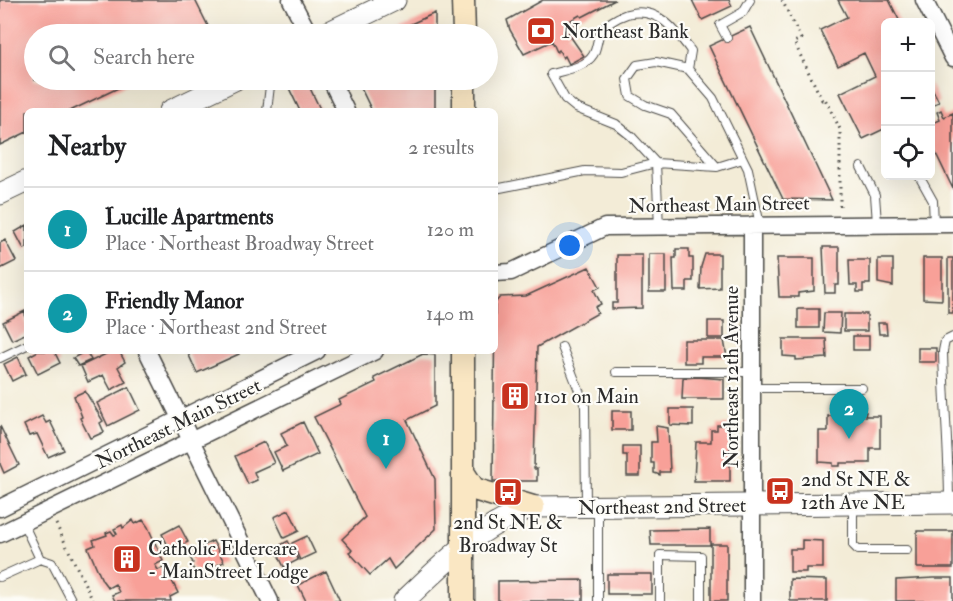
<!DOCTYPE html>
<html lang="en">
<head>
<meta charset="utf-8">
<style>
  :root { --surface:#fff; --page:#f6f6f6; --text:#202124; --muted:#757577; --line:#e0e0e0; --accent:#c8321e }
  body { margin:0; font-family:"IM FELL Double Pica",serif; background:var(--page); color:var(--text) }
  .controls { position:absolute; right:18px; top:18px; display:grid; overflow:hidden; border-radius:9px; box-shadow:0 6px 24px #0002 }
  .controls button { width:54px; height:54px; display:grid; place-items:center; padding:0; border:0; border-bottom:2px solid var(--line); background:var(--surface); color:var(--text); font:30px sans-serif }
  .you { position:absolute; left:570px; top:246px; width:21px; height:21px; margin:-15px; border:4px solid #fff; border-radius:50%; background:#1a73e8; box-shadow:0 0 0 9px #1a73e833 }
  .badge { display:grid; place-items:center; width:39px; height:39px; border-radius:50%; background:var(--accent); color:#fff; font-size:20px; font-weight:700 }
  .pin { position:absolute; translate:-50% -50px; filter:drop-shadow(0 2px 3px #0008) }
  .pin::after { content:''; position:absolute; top:32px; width:21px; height:18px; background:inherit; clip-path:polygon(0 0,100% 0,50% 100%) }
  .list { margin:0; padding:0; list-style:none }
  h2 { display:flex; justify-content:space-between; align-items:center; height:78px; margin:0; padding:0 24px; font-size:26px }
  h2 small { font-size:20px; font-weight:400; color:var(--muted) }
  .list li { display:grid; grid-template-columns:39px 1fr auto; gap:18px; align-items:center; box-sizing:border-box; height:84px; padding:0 24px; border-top:2px solid var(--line) }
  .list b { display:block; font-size:22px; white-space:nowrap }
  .list p { margin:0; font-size:20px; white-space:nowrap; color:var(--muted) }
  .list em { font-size:20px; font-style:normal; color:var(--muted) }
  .icon { flex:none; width:33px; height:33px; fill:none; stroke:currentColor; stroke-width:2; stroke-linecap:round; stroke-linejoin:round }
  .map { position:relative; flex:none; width:953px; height:601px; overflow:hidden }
  .search { position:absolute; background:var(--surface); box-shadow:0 6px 24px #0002; left:24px; top:24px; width:474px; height:66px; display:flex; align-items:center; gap:15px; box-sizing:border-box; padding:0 21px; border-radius:33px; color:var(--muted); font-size:22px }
  .panel { position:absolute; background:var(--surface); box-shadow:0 6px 24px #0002; left:24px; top:108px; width:474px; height:246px; border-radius:9px }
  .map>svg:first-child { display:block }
  .building { fill:#f8a098 }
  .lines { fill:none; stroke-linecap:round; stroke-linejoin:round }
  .service-casing { stroke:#494845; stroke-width:10 }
  .minor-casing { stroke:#494845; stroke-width:19 }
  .tertiary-casing { stroke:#494845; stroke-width:23 }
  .secondary-casing { stroke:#494845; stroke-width:25 }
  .path { stroke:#494845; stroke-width:3; stroke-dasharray:1.5 4.5; stroke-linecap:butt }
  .service { stroke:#fff; stroke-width:8 }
  .minor { stroke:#fff; stroke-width:16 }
  .tertiary { stroke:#fff; stroke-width:21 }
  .secondary { stroke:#fae7c3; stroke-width:22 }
  .labels { text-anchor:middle; stroke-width:4.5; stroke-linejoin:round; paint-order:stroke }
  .poi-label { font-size:20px; fill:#2b2b2b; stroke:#fdfcf7; text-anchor:start }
  .street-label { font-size:20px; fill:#2b2b2b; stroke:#fdfcf7 }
</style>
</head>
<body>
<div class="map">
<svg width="953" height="601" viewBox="0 0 953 601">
  <rect width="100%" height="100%" fill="#fdfcf7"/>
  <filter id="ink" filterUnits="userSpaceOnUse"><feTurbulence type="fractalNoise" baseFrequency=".0167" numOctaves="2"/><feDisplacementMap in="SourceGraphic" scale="12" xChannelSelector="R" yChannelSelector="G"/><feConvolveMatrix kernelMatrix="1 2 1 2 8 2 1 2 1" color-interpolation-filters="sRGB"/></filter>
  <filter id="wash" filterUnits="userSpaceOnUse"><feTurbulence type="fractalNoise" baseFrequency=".008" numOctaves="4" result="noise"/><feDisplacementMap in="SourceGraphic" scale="24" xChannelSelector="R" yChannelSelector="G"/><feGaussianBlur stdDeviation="1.35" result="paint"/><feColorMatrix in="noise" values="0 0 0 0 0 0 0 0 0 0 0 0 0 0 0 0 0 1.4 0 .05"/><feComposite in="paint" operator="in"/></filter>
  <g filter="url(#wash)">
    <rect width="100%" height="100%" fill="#f3ecd7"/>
    <g id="blocks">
      <path class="building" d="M 0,0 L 195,0 L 212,34 L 34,34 L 34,80 L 135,80 L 70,111 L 27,111 L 27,132 L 0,145 Z
        M 543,0 L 615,0 L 582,17 L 580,15 L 571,20 L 576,29 L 568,33 L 584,56 L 569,64 L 565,56 L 563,58 L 559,50 L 557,52 L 552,41 L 524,54 L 510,30 L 507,20 Z
        M 692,0 L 729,0 L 732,6 L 702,20 Z
        M 838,0 L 889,0 L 900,22 L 886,22 L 886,128 L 863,139 L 840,93 L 875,76 L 864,53 L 838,66 L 820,30 L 847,17 Z
        M 435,13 L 435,34 L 389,34 Z
        M 750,27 L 832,200 L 783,199 L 709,46 Z
        M 300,80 L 306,80 L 321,111 L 300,111 L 288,86 Z
        M 357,80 L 435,80 L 435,111 L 372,111 Z
        M 930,84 L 939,102 L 930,106 Z
        M 941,110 L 944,117 L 953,113 L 953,189 L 930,141 L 930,124 L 940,120 L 937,112 Z
        M 27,225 L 27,248 L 24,249 L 15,232 Z
        M 5,240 L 16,261 L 0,269 L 0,243 Z
        M 823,247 L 839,247 L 839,285 L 835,285 L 835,293 L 825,293 Z
        M 676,249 L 689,249 L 689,258 L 693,258 L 693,281 L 687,281 L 687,291 L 674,291 L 673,258 L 676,258 Z
        M 649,254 L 666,254 L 666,292 L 649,292 Z
        M 705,254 L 720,254 L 720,288 L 700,289 L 701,267 Z
        M 617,255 L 642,255 L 642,308 L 612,309 L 612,303 L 617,303 Z
        M 777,258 L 814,258 L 814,291 L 798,293 L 798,297 L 779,297 Z
        M 923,258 L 942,258 L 942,300 L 923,299 Z
        M 948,258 L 953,258 L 953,313 L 948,313 Z
        M 878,259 L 893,259 L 893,286 L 878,283 Z
        M 849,260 L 870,260 L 870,284 L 863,284 L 863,292 L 857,292 L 857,285 L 850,285 Z
        M 589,267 L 600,287 L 594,290 L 601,304 L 595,307 L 598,313 L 537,347 L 534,469 L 537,469 L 537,481 L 493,481 L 495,303 L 500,297 L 526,296 Z
        M 798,309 L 819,309 L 819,328 L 798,328 Z
        M 25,311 L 27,333 L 12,340 L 3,322 Z
        M 824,313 L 841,313 L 840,333 L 823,332 Z
        M 844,314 L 867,314 L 867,331 L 844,331 Z
        M 708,321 L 724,321 L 724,338 L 708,338 Z
        M 878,323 L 886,323 L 887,334 L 879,334 Z
        M 853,336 L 869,336 L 869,350 L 853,350 Z
        M 783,339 L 826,339 L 827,358 L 796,360 L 796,357 L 783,356 Z
        M 684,340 L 724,340 L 727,357 L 701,357 L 701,363 L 684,363 Z
        M 918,348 L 936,348 L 936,362 L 918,362 Z
        M 38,351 L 54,351 L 60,363 L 38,374 L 29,356 Z
        M 86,351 L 91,360 L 78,366 L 73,358 Z
        M 112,351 L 119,351 L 125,362 L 118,367 L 126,382 L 111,390 L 103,375 L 88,382 L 81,366 Z
        M 187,351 L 238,351 L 239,354 L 197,373 Z
        M 423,354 L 435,355 L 435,406 L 407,420 L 435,479 L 436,529 L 394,569 L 388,559 L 370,575 L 349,552 L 352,550 L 342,539 L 365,517 L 314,417 L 341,404 L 339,400 L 376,382 L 374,378 Z
        M 18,357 L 26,374 L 12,381 L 4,364 Z
        M 697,377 L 724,379 L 724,399 L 682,399 L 683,378 Z
        M 129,387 L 140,410 L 108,426 L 97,403 Z
        M 85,391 L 103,421 L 100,423 L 104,432 L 93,437 L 90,438 L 80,418 L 82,417 L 74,396 Z
        M 670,409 L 693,409 L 693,426 L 670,425 Z
        M 612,411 L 631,411 L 631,430 L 612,430 Z
        M 859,412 L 866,412 L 865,416 L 880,416 L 880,448 L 870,448 L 870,463 L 840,463 L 840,466 L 833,466 L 833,463 L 819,462 L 819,431 L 828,431 L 828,416 L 859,416 Z
        M 42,416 L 46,423 L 50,421 L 64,450 L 48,457 L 37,434 L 29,436 L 24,425 Z
        M 303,422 L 318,454 L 283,471 L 274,452 L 287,446 L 281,433 Z
        M 717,425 L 730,425 L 730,481 L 694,481 L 696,442 L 711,442 L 711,430 L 717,430 Z
        M 0,426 L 19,465 L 4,473 L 0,464 Z
        M 656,426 L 668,428 L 670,472 L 660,472 L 660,475 L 654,473 L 654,463 L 651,463 L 651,442 L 657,442 Z
        M 264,442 L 274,463 L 254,472 L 257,480 L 248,484 L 235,456 Z
        M 623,446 L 640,446 L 640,476 L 627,476 L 627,455 L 623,455 Z
        M 289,510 L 299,531 L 284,538 L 274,517 Z
        M 133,520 L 135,524 L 143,520 L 148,527 L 163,561 L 155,565 L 158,570 L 165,567 L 178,593 L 170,597 L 171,601 L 115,601 L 112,595 L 119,592 L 115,584 L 108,588 L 102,580 L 88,548 L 95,545 L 93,540 L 107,535 L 106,533 L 111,531 L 114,535 L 117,534 L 114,529 L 122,525 L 123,528 Z
        M 179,525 L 188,542 L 171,551 L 162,534 Z
        M 710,529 L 710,545 L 651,545 L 650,530 Z
        M 917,531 L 953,531 L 953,568 L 917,568 Z
        M 307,536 L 315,553 L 300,560 L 292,543 Z
        M 802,540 L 823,541 L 823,568 L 806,568 L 806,572 L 790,572 L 790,549 L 802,549 Z
        M 213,541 L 224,562 L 198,574 L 190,565 L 193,563 L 188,553 Z
        M 288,541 L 298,560 L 284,567 L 275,548 Z
        M 711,544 L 727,544 L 727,601 L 711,601 Z
        M 326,571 L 340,601 L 306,601 L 298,585 Z
        M 607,574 L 652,574 L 652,594 L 607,594 Z
        M 934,578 L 953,578 L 953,601 L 896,601 L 896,580 Z
        M 790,579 L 827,580 L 827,601 L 790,601 Z
        M 583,580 L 583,601 L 498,601 L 498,581 Z"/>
    </g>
  </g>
  <g filter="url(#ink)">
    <use href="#blocks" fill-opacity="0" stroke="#494845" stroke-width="1.5"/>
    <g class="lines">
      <g class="service-casing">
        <path id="service" d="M 727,38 L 720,25 L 743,12 L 750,0
          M 267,111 L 270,86 L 268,80
          M 743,159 L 717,167 L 671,114 L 645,105 L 630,96 L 627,79 L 637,65 L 656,62 L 688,69 L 713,98 L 748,169 L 760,225
          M 861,167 L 875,195 L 877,223
          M 919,176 L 933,201 L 934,224
          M 495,189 L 585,171 L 621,172 L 656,163 L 717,167
          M 659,227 L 656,163 L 631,136 L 616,124 L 576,108 L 565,99 L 551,74 C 564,70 585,68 593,55 C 597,49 597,39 600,33 C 605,24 618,17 627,14 C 657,6 674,28 691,51 L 688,69
          M 562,347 L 585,406 L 586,506
          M 0,358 L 27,345
          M 616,372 L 752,372
          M 752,388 L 862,388
          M 949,503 C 949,452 944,402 943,351 L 945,341 L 953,337
          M 853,505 L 853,545 L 858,550 L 907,550
          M 23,523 L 40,559
          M 0,577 L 40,559 L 52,563 L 72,601
          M 598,601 L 598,507
          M 660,601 L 660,555 L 701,556 L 701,601"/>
      </g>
      <g class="minor-casing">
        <path id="minor" d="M 291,0 L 309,34
          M 924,0 L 953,58
          M 331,80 L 346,111
          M 752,225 L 752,601
          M 495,273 L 511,272 L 605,227 L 953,224
          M 147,351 L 270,601
          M 0,508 L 317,351
          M 0,534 L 375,351"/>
      </g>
      <g class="tertiary-casing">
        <path id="tertiary" d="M 325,34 L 395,0
          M 170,111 L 234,80
          M 0,194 L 27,181
          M 404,601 C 443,564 481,524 533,507 L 953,503"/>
      </g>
      <g class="secondary-casing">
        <path id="secondary" d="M 463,0 L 464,34
          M 464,80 L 464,111
          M 463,472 L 474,489 L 533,507
          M 463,601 L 463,351"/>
      </g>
      <path class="path" d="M 782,0 L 801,39 L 794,42 L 822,100 L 825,99 L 840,129 L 840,206
        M 56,524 L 93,601"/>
      <use href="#service" class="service"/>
      <use href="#minor" class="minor"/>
      <use href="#tertiary" class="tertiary"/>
      <use href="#secondary" class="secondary"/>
    </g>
  </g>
  <defs>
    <g id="bank-square" transform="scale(1.5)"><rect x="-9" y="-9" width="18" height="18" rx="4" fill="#c8321e" stroke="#fdfcf7"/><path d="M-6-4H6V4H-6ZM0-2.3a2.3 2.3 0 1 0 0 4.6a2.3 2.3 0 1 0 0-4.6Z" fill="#fff"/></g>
    <g id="building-square" transform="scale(1.5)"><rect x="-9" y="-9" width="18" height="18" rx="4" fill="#c8321e" stroke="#fdfcf7"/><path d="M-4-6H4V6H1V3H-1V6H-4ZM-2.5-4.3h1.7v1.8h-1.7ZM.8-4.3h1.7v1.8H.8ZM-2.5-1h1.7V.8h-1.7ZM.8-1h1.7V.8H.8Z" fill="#fff"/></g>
    <g id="bus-square" transform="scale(1.5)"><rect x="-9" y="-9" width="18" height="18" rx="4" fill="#c8321e" stroke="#fdfcf7"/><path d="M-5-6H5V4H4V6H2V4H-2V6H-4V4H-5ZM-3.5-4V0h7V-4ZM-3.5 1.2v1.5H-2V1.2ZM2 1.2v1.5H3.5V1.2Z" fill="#fff"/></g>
  </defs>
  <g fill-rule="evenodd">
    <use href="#bank-square" x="541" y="31"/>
    <use href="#building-square" x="515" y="396"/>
    <use href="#bus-square" x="780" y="491"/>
    <use href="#bus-square" x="508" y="492"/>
    <use href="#building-square" x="127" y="559"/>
  </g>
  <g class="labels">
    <g class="poi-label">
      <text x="562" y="38">Northeast Bank</text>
      <text x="536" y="403">1101 on Main</text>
      <text x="801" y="486">2nd St NE &amp;<tspan x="801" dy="23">12th Ave NE</tspan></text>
      <text x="508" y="529" text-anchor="middle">2nd St NE &amp;<tspan x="508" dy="23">Broadway St</tspan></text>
      <text x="148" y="555">Catholic Eldercare<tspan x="148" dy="23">- MainStreet Lodge</tspan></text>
    </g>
    <g class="street-label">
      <text transform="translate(719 204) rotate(-1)" y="7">Northeast Main Street</text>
      <text transform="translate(731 377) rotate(-90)" y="7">Northeast 12th Avenue</text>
      <text transform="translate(178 423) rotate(-26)" y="7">Northeast Main Street</text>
      <text transform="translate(662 506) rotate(-1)" y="7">Northeast 2nd Street</text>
    </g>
  </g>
</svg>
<div class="controls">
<button>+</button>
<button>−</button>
<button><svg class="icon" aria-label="locate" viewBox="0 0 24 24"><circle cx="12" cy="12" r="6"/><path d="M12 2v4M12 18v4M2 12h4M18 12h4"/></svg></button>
</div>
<div class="you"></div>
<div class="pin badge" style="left:386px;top:469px;background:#0f9aa8">1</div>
<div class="pin badge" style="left:849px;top:439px;background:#0f9aa8">2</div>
<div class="search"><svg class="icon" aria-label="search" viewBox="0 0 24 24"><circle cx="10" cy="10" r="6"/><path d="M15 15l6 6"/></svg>Search here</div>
<section class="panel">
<h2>Nearby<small>2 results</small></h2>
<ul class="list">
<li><span class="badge" style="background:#0f9aa8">1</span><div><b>Lucille Apartments</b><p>Place · Northeast Broadway Street</p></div><em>120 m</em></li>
<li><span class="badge" style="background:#0f9aa8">2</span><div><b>Friendly Manor</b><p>Place · Northeast 2nd Street</p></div><em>140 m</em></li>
</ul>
</section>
</div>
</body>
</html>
